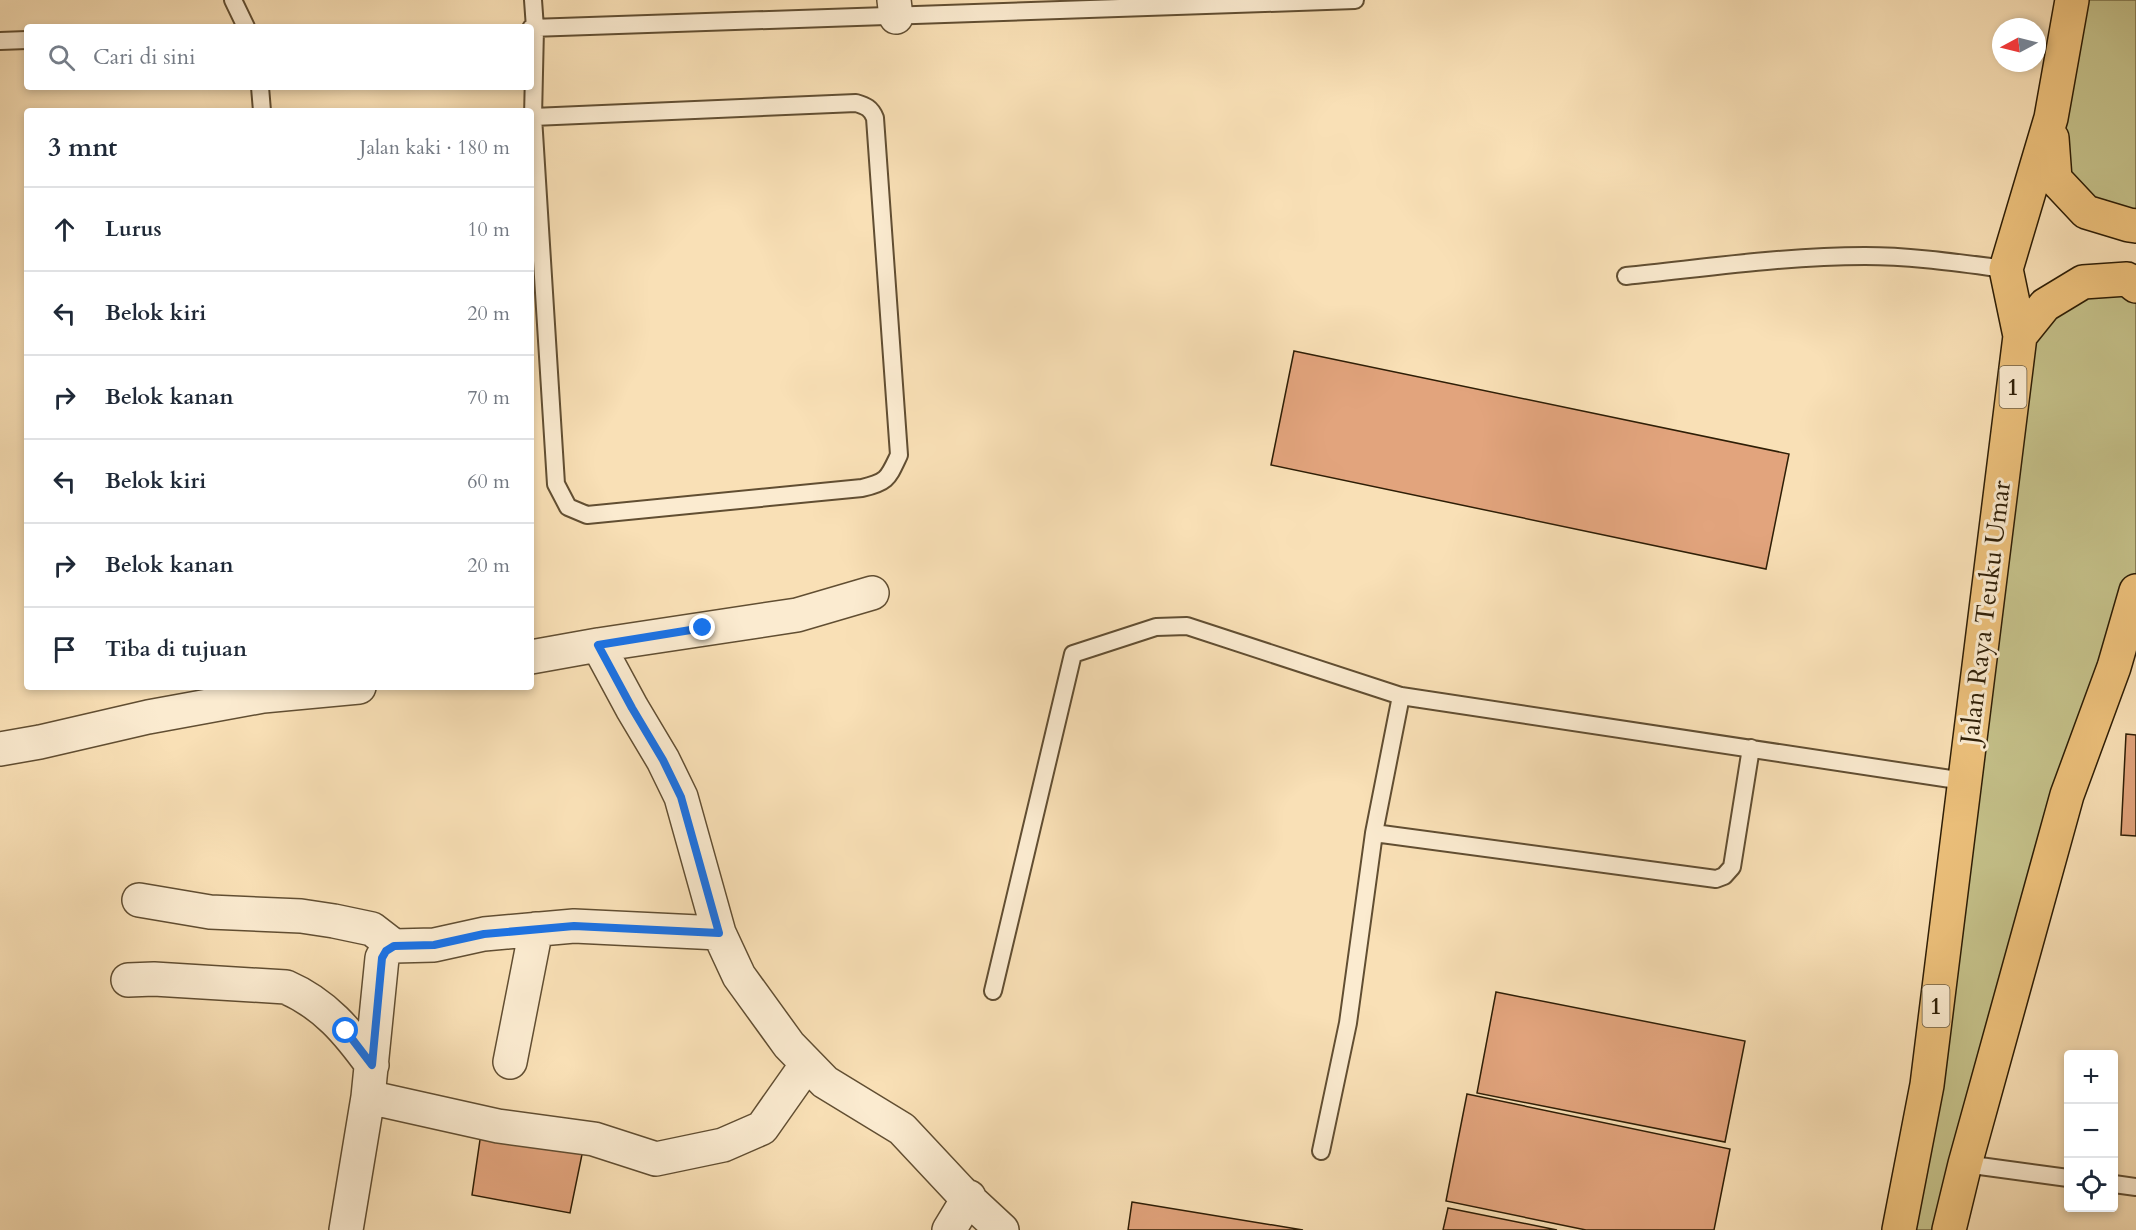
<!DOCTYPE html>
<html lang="id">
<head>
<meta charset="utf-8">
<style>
  :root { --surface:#fff; --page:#f2f2f3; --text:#1f2937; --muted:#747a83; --line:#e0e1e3 }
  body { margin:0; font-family:Cardo,serif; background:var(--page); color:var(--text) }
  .controls { position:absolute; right:18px; bottom:18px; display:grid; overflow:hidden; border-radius:6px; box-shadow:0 3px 9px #0003 }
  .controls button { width:54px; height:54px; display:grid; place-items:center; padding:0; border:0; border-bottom:2px solid var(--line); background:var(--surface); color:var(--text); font:30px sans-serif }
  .compass { position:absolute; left:1992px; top:18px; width:54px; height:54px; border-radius:50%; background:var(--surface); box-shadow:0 3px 9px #0003; rotate:263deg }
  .stop { position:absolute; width:18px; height:18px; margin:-14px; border:4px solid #1a73e8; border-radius:50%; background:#fff }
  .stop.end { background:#1a73e8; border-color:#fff; box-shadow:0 2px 6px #0008 }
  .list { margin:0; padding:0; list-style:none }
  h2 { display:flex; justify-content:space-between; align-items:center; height:78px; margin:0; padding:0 24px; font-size:26px }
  h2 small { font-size:20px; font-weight:400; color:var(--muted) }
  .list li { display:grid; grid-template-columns:39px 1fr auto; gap:18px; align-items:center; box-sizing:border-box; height:84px; padding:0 24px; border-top:2px solid var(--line) }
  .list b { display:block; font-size:22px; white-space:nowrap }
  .list em { font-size:20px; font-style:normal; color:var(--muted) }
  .icon { flex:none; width:33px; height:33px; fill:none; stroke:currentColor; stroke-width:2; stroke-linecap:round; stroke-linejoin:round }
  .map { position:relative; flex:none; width:2136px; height:1230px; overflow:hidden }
  .search { position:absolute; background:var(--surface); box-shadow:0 3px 9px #0003; left:24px; top:24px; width:510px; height:66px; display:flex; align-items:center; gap:15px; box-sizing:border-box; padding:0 21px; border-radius:6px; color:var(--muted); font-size:22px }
  .panel { position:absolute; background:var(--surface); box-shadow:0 3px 9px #0003; left:24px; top:108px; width:510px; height:582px; border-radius:6px }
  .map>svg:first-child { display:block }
  .green { fill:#c4c089; stroke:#796f48; stroke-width:1.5 }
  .building { fill:#e2a47d; stroke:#2e1e06; stroke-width:1.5 }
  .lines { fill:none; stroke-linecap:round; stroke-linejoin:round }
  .lane-casing { stroke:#614e32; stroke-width:20 }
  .street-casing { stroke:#614e32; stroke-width:36 }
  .highway-casing { stroke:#2e1e06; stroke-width:36 }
  .lane { stroke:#fbebd0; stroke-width:16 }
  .street { stroke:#fbebd0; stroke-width:33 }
  .highway { stroke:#ecc07b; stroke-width:33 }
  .route { stroke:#1a73e8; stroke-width:8 }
  .labels { text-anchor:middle; stroke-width:6; stroke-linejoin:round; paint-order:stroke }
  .shield { fill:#fbebd0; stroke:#6c5c43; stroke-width:1.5 }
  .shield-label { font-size:24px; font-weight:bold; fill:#2e1e06 }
  .street-label { font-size:26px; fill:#2e1e06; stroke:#fbebd0 }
</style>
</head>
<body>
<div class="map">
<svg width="2136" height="1230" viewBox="0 0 2136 1230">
  <rect width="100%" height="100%" fill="#f9e0b6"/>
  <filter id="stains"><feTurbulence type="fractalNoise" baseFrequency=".00333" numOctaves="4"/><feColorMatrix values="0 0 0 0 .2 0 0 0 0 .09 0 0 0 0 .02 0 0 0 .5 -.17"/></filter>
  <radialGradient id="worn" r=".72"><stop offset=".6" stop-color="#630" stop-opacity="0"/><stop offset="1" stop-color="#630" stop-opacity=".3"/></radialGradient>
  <path class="green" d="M 2072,0 L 2136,0 L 2136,226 L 2055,179 Z
    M 2136,286 L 2136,591 L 1949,1230 L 1899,1230 L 2020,336 L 2045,305 Z"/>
  <path class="building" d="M 1294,351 L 1789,454 L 1766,569 L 1271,465 Z
    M 2126,734 L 2136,735 L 2136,836 L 2121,835 Z
    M 1496,992 L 1745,1041 L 1725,1142 L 1477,1093 Z
    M 1467,1094 L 1730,1149 L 1714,1230 L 1586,1230 L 1446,1201 Z
    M 482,1126 L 585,1140 L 570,1213 L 472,1195 Z
    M 1132,1202 L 1303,1230 L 1128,1230 Z
    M 1448,1208 L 1557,1230 L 1443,1230 Z"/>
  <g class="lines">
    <g class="lane-casing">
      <path id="lane" d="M 233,0 L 246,27
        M 531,28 L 1355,0
        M 0,41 L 27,40
        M 260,87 L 262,111
        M 533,117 L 856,103 C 866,106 871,108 875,118 L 899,455 C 888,478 888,482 862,488 L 587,515 L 568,507 L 556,484 L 533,117 L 535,28 L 533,0
        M 1626,276 C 1705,268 1785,256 1865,256 C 1912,256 1959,263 2006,269
        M 1374,833 L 1716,879 L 1724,876 L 1732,867 L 1751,748
        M 993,991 L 1073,654 L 1156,627 L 1187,626 L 1401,696 L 1964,781
        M 1321,1151 L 1348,1023 L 1374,833 L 1401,696
        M 1965,1164 L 2068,1178
        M 2114,1184 L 2136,1187"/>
    </g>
    <g class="street-casing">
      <path id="street" d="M 894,0 L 896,17
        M 598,645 L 632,708 L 663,760 L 681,797 L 719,933 L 739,976 L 789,1045 L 825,1082 L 902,1129 L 960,1191 L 1002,1230
        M 531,657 L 598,645 L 797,615 L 872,593
        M 0,749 L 40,742 L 148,717 L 263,696 L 359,687
        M 139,900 L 210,912 L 301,916 L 334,921 L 372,929 L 394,946
        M 128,980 L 154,979 L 286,987 C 325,1004 348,1032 372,1065
        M 510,1062 L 536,929
        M 368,1097 L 498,1126 L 594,1139 L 656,1159 L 723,1145 L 762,1128 L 807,1064
        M 346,1230 L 368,1097 L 382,958 L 386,951 L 394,946 L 434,945 L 484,934 L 574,926 L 719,933
        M 949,1230 L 969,1197"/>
    </g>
    <g class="highway-casing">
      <path id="highway" d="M 2052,138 L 2055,179 L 2086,212 L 2129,225 L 2136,226
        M 2020,336 L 2045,305 L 2083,282 L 2127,279 L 2136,286
        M 1899,1230 L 1927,1085 L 2020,336 L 2006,269 L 2051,118 L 2072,0
        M 1949,1230 L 1965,1164 L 2067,795 L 2114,667 L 2136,591"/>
    </g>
    <use href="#lane" class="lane"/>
    <use href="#street" class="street"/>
    <use href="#highway" class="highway"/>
  </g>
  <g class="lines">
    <path class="route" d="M 346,1031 L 372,1065 L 382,958 L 386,951 L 394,946 L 434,945 L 484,934 L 574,926 L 719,933 L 681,797 L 663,760 L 632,708 L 598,645 L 703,628"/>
  </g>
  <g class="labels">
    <g class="shield">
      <rect x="1999.5" y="366" width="27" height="42" rx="4.5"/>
      <rect x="1922.5" y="985" width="27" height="42" rx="4.5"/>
    </g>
    <g class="shield-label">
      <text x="2013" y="395">1</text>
      <text x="1936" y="1014">1</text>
    </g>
    <g class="street-label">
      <text transform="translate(1985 612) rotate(-83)" y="9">Jalan Raya Teuku Umar</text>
    </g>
  </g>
  <rect width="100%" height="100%" filter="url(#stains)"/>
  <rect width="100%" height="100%" fill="url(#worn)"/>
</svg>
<div class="controls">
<button>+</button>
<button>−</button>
<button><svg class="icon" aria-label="locate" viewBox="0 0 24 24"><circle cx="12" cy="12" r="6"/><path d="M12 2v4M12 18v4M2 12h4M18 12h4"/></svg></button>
</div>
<svg class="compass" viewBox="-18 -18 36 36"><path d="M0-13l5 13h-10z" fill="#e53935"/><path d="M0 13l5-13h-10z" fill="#747a83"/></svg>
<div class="stop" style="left:346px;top:1031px"></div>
<div class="stop end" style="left:703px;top:628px"></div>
<div class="search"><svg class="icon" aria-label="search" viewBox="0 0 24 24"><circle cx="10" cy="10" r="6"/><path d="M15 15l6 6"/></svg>Cari di sini</div>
<section class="panel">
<h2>3 mnt<small>Jalan kaki · 180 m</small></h2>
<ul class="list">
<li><svg class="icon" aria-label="ahead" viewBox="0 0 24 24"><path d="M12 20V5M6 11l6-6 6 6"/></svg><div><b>Lurus</b></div><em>10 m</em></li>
<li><svg class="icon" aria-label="left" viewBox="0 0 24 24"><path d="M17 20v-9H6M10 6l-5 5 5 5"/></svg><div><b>Belok kiri</b></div><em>20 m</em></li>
<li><svg class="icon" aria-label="right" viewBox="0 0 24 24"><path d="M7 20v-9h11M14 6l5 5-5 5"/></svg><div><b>Belok kanan</b></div><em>70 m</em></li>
<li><svg class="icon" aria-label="left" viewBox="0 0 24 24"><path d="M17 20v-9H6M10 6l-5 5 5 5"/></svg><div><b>Belok kiri</b></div><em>60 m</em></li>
<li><svg class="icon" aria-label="right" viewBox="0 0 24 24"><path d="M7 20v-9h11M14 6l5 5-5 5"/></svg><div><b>Belok kanan</b></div><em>20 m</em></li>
<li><svg class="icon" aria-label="arrive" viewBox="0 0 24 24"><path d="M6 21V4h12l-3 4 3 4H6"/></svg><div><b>Tiba di tujuan</b></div></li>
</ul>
</section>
</div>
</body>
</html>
